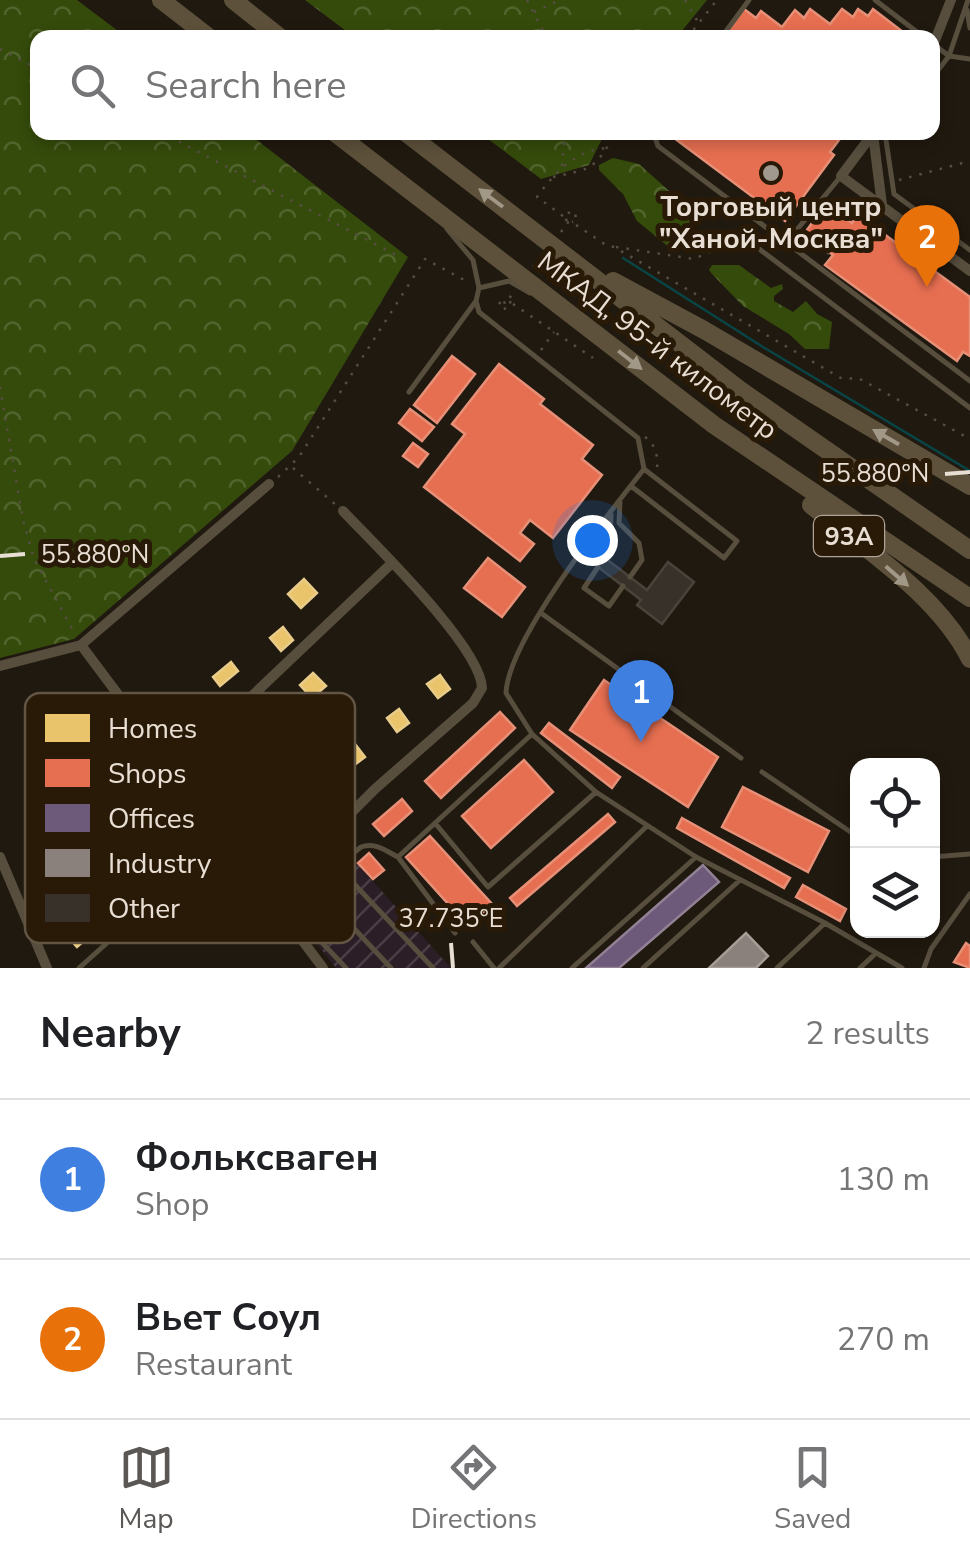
<!DOCTYPE html>
<html lang="en">
<head>
<meta charset="utf-8">
<style>
  :root { --surface:#fff; --page:#f6f6f6; --text:#202124; --muted:#757577; --line:#e0e0e0; --accent:#5a5754 }
  body { margin:0; font-family:"Nunito Sans",sans-serif; background:var(--page); color:var(--text) }
  .controls { position:absolute; right:30px; bottom:30px; display:grid; overflow:hidden; border-radius:20px; box-shadow:0 5px 15px #0003 }
  .controls button { width:90px; height:90px; display:grid; place-items:center; padding:0; border:0; border-bottom:2px solid var(--line); background:var(--surface); color:var(--text); font:50px sans-serif }
  .you { position:absolute; left:592px; top:540px; width:35px; height:35px; margin:-25px; border:8px solid #fff; border-radius:50%; background:#1a73e8; box-shadow:0 0 0 15px #1a73e833 }
  .badge { display:grid; place-items:center; width:65px; height:65px; border-radius:50%; background:var(--accent); color:#fff; font-size:32px; font-weight:700 }
  .pin { position:absolute; translate:-50% -82px; filter:drop-shadow(0 2px 5px #0008) }
  .pin::after { content:''; position:absolute; top:52px; width:35px; height:30px; background:inherit; clip-path:polygon(0 0,100% 0,50% 100%) }
  .list { margin:0; padding:0; list-style:none }
  h2 { display:flex; justify-content:space-between; align-items:center; height:130px; margin:0; padding:0 40px; font-size:42px }
  h2 small { font-size:32px; font-weight:400; color:var(--muted) }
  .list li { display:grid; grid-template-columns:65px 1fr auto; gap:30px; align-items:center; box-sizing:border-box; height:160px; padding:0 40px; border-top:2px solid var(--line) }
  .list b { display:block; font-size:38px; white-space:nowrap }
  .list p { margin:0; font-size:32px; white-space:nowrap; color:var(--muted) }
  .list em { font-size:32px; font-style:normal; color:var(--muted) }
  .icon { flex:none; width:55px; height:55px; fill:none; stroke:currentColor; stroke-width:2; stroke-linecap:round; stroke-linejoin:round }
  .map { position:relative; flex:none; width:970px; height:968px; overflow:hidden }
  .search { position:absolute; background:var(--surface); box-shadow:0 5px 15px #0003; left:30px; right:30px; top:30px; height:110px; display:flex; align-items:center; gap:25px; box-sizing:border-box; padding:0 35px; border-radius:20px; color:var(--muted); font-size:38px }
  .sheet { height:450px; background:var(--surface) }
  nav { display:flex; justify-content:space-around; align-items:center; box-sizing:border-box; height:140px; border-top:2px solid var(--line); background:var(--surface); font-size:28px; color:var(--muted) }
  nav a { display:grid; justify-items:center; gap:5px }
  nav .on { color:var(--accent) }
  .map>svg:first-child { display:block }
  .industrial { fill:url(#industrial-furrows) }
  .forest { fill:url(#forest-crowns) }
  .homes { fill:#e9c46a; stroke:#e9cc8a; stroke-width:2.5 }
  .shops { fill:#e76f51; stroke:#e79078; stroke-width:2.5 }
  .offices { fill:#6d597a; stroke:#928195; stroke-width:2.5 }
  .industry { fill:#8a817c; stroke:#a69d96; stroke-width:2.5 }
  .lines { fill:none; stroke-linecap:round; stroke-linejoin:round }
  .stream { stroke:#084546; stroke-width:2.5 }
  .building { fill:#383129; stroke:#4a433b; stroke-width:2.5 }
  .path { stroke:#564e42; stroke-width:2.5; stroke-dasharray:2.5 8; stroke-linecap:butt }
  .lane { stroke:#574e3e; stroke-width:5 }
  .street { stroke:#574e3e; stroke-width:10 }
  .highway { stroke:#5d513b; stroke-width:18 }
  .oneway { fill:#a29887 }
  .ticks { fill:none; stroke:#e8ded3; stroke-width:4 }
  .poi-dot { fill:#a2998e; stroke:#281a07; stroke-width:4 }
  .labels { text-anchor:middle; stroke-width:10; stroke-linejoin:round; paint-order:stroke }
  .shield { fill:#281a07; stroke:#aea396; stroke-width:2.5 }
  .shield-label { font-size:25px; font-weight:bold; fill:#e8ded3 }
  .poi-label { font-size:28px; font-weight:bold; fill:#e8ded3; stroke:#281a07 }
  .street-label { font-size:28px; fill:#e8ded3; stroke:#281a07 }
  .key { fill:#281a07; stroke:#625544; stroke-width:2.5 }
  .key-label { font-size:28px; fill:#e8ded3 }
  .ticks-label { font-size:25px; text-anchor:middle; fill:#e8ded3; stroke:#281a07; stroke-width:10; stroke-linejoin:round; paint-order:stroke }
</style>
</head>
<body>
<div class="map">
<svg width="970" height="968" viewBox="0 0 970 968">
  <defs>
    <pattern id="industrial-furrows" width="10" height="10" patternUnits="userSpaceOnUse" patternTransform="scale(2.5)"><rect width="10" height="10" fill="#2b1e26"/><path d="M-1 1l2-2M0 10L10 0M9 11l2-2" fill="none" stroke="#4a3e45"/></pattern>
    <pattern id="forest-crowns" width="20" height="18" patternUnits="userSpaceOnUse" patternTransform="scale(2.5)"><rect width="20" height="18" fill="#354b0b"/><path d="M2 6a3 3 0 1 1 6 0M12 15a3 3 0 1 1 6 0" fill="none" stroke="#52642e"/></pattern>
  </defs>
  <rect width="100%" height="100%" fill="#20190f"/>
  <path class="industrial" d="M 352,858 L 451,968 L 336,968 L 290,910 Z"/>
  <path class="forest" d="M 0,0 L 77,0 L 126,37 L 38,38 L 38,132 L 248,133 L 408,257 L 292,451 L 74,639 L 0,658 Z
    M 305,0 L 707,0 L 677,37 L 354,37 Z
    M 480,133 L 605,133 L 589,165 L 541,179 Z
    M 613,158 L 639,164 L 695,214 L 696,219 L 687,224 L 700,239 L 702,250 L 670,248 L 637,221 L 623,194 L 599,170 L 599,165 Z
    M 712,265 L 739,265 L 771,288 L 782,284 L 783,289 L 774,296 L 774,301 L 793,312 L 806,301 L 817,314 L 832,322 L 829,349 L 805,349 L 789,334 L 743,306 L 712,274 L 709,270 Z"/>
  <path class="homes" d="M 304,579 L 317,593 L 301,608 L 288,594 Z
    M 283,627 L 293,640 L 281,651 L 270,638 Z
    M 231,662 L 238,671 L 220,686 L 213,677 Z
    M 313,673 L 326,686 L 312,698 L 300,685 Z
    M 440,675 L 450,689 L 438,698 L 427,684 Z
    M 399,709 L 409,723 L 397,732 L 387,718 Z
    M 355,744 L 365,757 L 353,766 L 343,752 Z
    M 85,923 L 94,932 L 77,947 L 69,938 Z"/>
  <path class="shops" d="M 744,9 L 756,18 L 761,11 L 782,27 L 795,10 L 804,18 L 810,9 L 830,24 L 842,9 L 853,17 L 858,9 L 868,16 L 873,9 L 903,32 L 899,38 L 723,38 Z
    M 666,132 L 845,132 L 830,152 L 834,155 L 785,221 Z
    M 826,204 L 852,223 L 858,215 L 970,297 L 970,356 L 963,352 L 957,361 L 825,265 L 833,255 L 804,234 Z
    M 452,356 L 475,374 L 437,423 L 414,405 Z
    M 499,364 L 544,399 L 540,404 L 593,445 L 582,459 L 602,475 L 553,538 L 530,520 L 520,533 L 534,544 L 520,561 L 424,487 L 465,434 L 452,424 Z
    M 410,409 L 434,427 L 422,441 L 399,423 Z
    M 413,443 L 428,454 L 418,467 L 403,456 Z
    M 488,558 L 525,587 L 502,617 L 464,588 Z
    M 604,680 L 718,757 L 688,807 L 570,730 Z
    M 500,712 L 515,728 L 441,798 L 425,781 Z
    M 549,723 L 620,777 L 612,788 L 541,733 Z
    M 524,760 L 553,792 L 491,848 L 462,816 Z
    M 743,787 L 829,831 L 808,872 L 722,827 Z
    M 402,799 L 412,811 L 384,836 L 373,824 Z
    M 608,814 L 615,822 L 517,906 L 510,898 Z
    M 682,818 L 790,878 L 784,888 L 677,828 Z
    M 430,836 L 492,904 L 468,926 L 406,857 Z
    M 369,853 L 384,870 L 373,879 L 358,863 Z
    M 803,885 L 846,909 L 840,921 L 796,897 Z
    M 966,943 L 970,946 L 970,968 L 954,962 Z"/>
  <path class="offices" d="M 703,865 L 719,882 L 619,968 L 586,968 Z"/>
  <path class="industry" d="M 746,933 L 768,956 L 756,968 L 709,968 Z"/>
  <g class="lines">
    <path class="stream" d="M 623,258 L 763,347 L 970,471"/>
  </g>
  <path class="building" d="M 596,551 L 647,590 L 668,562 L 694,582 L 662,624 L 637,605 L 641,600 L 589,560 Z"/>
  <g class="lines">
    <path class="path" d="M 527,0 L 547,38
      M 685,0 L 698,22
      M 534,12 L 560,0
      M 687,38 L 717,0
      M 0,49 L 38,69
      M 160,132 L 396,255
      M 562,166 L 565,132
      M 553,177 C 596,168 593,169 617,132
      M 899,180 L 970,161
      M 563,216 L 537,197 C 555,172 576,150 607,148
      M 576,225 L 606,245 L 614,247 L 841,378 L 860,379 L 970,439
      M 561,232 L 571,218 L 566,220 L 565,214 L 574,211 L 577,221 L 572,222
      M 802,234 L 829,254
      M 616,247 L 694,259 L 712,251 L 741,247
      M 533,267 L 544,254
      M 510,301 L 511,306 L 502,310 L 499,301 L 503,299 L 505,304 L 513,293
      M 513,304 L 593,358
      M 541,350 L 554,332
      M 0,387 L 23,520 L 34,559 L 75,634
      M 645,437 C 656,445 658,456 657,469
      M 293,468 L 336,505
      M 278,477 L 299,457 L 425,259 L 468,282"/>
    <path class="lane" d="M 875,0 L 925,38
      M 967,10 L 970,28
      M 721,38 L 749,0
      M 932,43 L 949,56 L 970,59
      M 932,78 L 949,56 L 968,0
      M 653,132 L 658,146 L 970,381
      M 891,132 L 886,140 L 894,194 L 970,250
      M 447,229 L 473,260 L 479,288 L 509,281 L 530,293
      M 737,236 L 754,245 L 970,408
      M 786,243 L 841,176
      M 479,288 L 476,301 L 479,312 L 638,438 L 644,469 L 737,541 L 724,558 L 631,486
      M 409,392 L 476,301
      M 644,469 C 608,514 508,640 506,693 L 532,734 L 596,792 L 696,857 L 825,923 L 902,968
      M 620,502 L 619,523 L 639,543 L 642,560 L 630,577
      M 604,558 L 610,549 L 611,513
      M 598,567 L 584,588 L 609,606 L 623,586
      M 541,613 L 741,758
      M 762,772 L 858,837
      M 435,823 L 488,887 L 596,792
      M 932,857 L 970,854
      M 343,872 L 433,968
      M 319,891 L 391,968
      M 289,904 L 361,847 C 375,842 386,851 398,857
      M 295,914 L 346,968
      M 455,933 L 398,857 L 532,734
      M 473,942 L 494,968
      M 79,968 L 127,925
      M 499,968 L 647,826
      M 572,968 L 696,857
      M 643,968 L 740,880
      M 777,968 L 825,923
      M 860,968 L 876,953
      M 924,968 L 931,949 L 970,894"/>
    <path class="street" d="M 932,48 L 951,0
      M 874,132 L 841,176 L 970,271
      M 873,134 L 882,205
      M 81,645 L 323,968
      M 0,666 L 81,645 L 269,484
      M 175,769 L 392,563
      M 0,857 L 47,968
      M 280,911 L 325,839 L 375,789 L 473,703 L 482,688 C 481,647 374,544 343,511"/>
    <path class="highway" d="M 161,0 L 210,38
      M 233,0 L 281,38
      M 334,132 L 714,425 L 970,598
      M 405,132 L 740,390 L 970,550
      M 613,281 L 704,330 L 970,486
      M 811,505 C 865,549 938,595 970,659"/>
  </g>
  <defs><path id="oneway-solid" d="M-6-.8H1V-3.2L6.5 0L1 3.2V.8H-6Z" transform="scale(2.5)"/></defs>
  <g class="oneway">
    <use href="#oneway-solid" transform="translate(491 198) rotate(-143)"/>
    <use href="#oneway-solid" transform="translate(630 360) rotate(38)"/>
    <use href="#oneway-solid" transform="translate(886 437) rotate(-150)"/>
    <use href="#oneway-solid" transform="translate(897 576) rotate(41)"/>
  </g>
  <path class="ticks" d="M 945,474 L 970,472M 0,556 L 25,554M 451,943 L 453,968"/>
  <circle class="poi-dot" cx="771" cy="173" r="10"/>
  <g class="labels">
    <rect class="shield" x="814" y="516" width="70" height="40" rx="8"/>
    <g class="shield-label">
      <text x="849" y="545">93A</text>
    </g>
    <g class="poi-label">
      <text x="771" y="216">Торговый центр<tspan x="771" dy="32">"Ханой-Москва"</tspan></text>
    </g>
    <g class="street-label">
      <text transform="translate(658 345) rotate(37)" y="10">МКАД, 95-й километр</text>
    </g>
  </g>
  <rect x="25" y="693" width="330" height="250" rx="15" class="key"/>
  <rect x="45" y="714" width="45" height="28" fill="#e9c46a"/>
  <rect x="45" y="759" width="45" height="28" fill="#e76f51"/>
  <rect x="45" y="804" width="45" height="28" fill="#6d597a"/>
  <rect x="45" y="849" width="45" height="28" fill="#8a817c"/>
  <rect x="45" y="894" width="45" height="28" fill="#383129"/>
  <g class="key-label">
    <text x="108" y="738">Homes</text>
    <text x="108" y="783">Shops</text>
    <text x="108" y="828">Offices</text>
    <text x="108" y="873">Industry</text>
    <text x="108" y="918">Other</text>
  </g>
  <g class="ticks-label">
    <text x="875" y="482">55.880°N</text>
    <text x="95" y="563">55.880°N</text>
    <text x="451" y="927">37.735°E</text>
  </g>
</svg>
<div class="controls">
<button><svg class="icon" aria-label="locate" viewBox="0 0 24 24"><circle cx="12" cy="12" r="6"/><path d="M12 2v4M12 18v4M2 12h4M18 12h4"/></svg></button>
<button><svg class="icon" aria-label="layers" viewBox="0 0 24 24"><path d="M12 4l9 5-9 5-9-5zM3 14l9 5 9-5"/></svg></button>
</div>
<div class="you"></div>
<div class="pin badge" style="left:641px;top:742px;background:#3f7fe0">1</div>
<div class="pin badge" style="left:927px;top:287px;background:#e8710a">2</div>
<div class="search"><svg class="icon" aria-label="search" viewBox="0 0 24 24"><circle cx="10" cy="10" r="6"/><path d="M15 15l6 6"/></svg>Search here</div>
</div>
<section class="sheet">
<h2>Nearby<small>2 results</small></h2>
<ul class="list">
<li><span class="badge" style="background:#3f7fe0">1</span><div><b>Фольксваген</b><p>Shop</p></div><em>130 m</em></li>
<li><span class="badge" style="background:#e8710a">2</span><div><b>Вьет Соул</b><p>Restaurant</p></div><em>270 m</em></li>
</ul>
</section>
<nav>
<a class="on"><svg class="icon" aria-label="map" viewBox="0 0 24 24"><path d="M3 6l6-2 6 2 6-2v14l-6 2-6-2-6 2zM9 4v14M15 6v14"/></svg>Map</a>
<a><svg class="icon" aria-label="directions" viewBox="0 0 24 24"><path d="M12 3l9 9-9 9-9-9zM9 14v-3h6M13 9l2 2-2 2"/></svg>Directions</a>
<a><svg class="icon" aria-label="saved" viewBox="0 0 24 24"><path d="M7 4h10v16l-5-4-5 4z"/></svg>Saved</a>
</nav>
</body>
</html>
